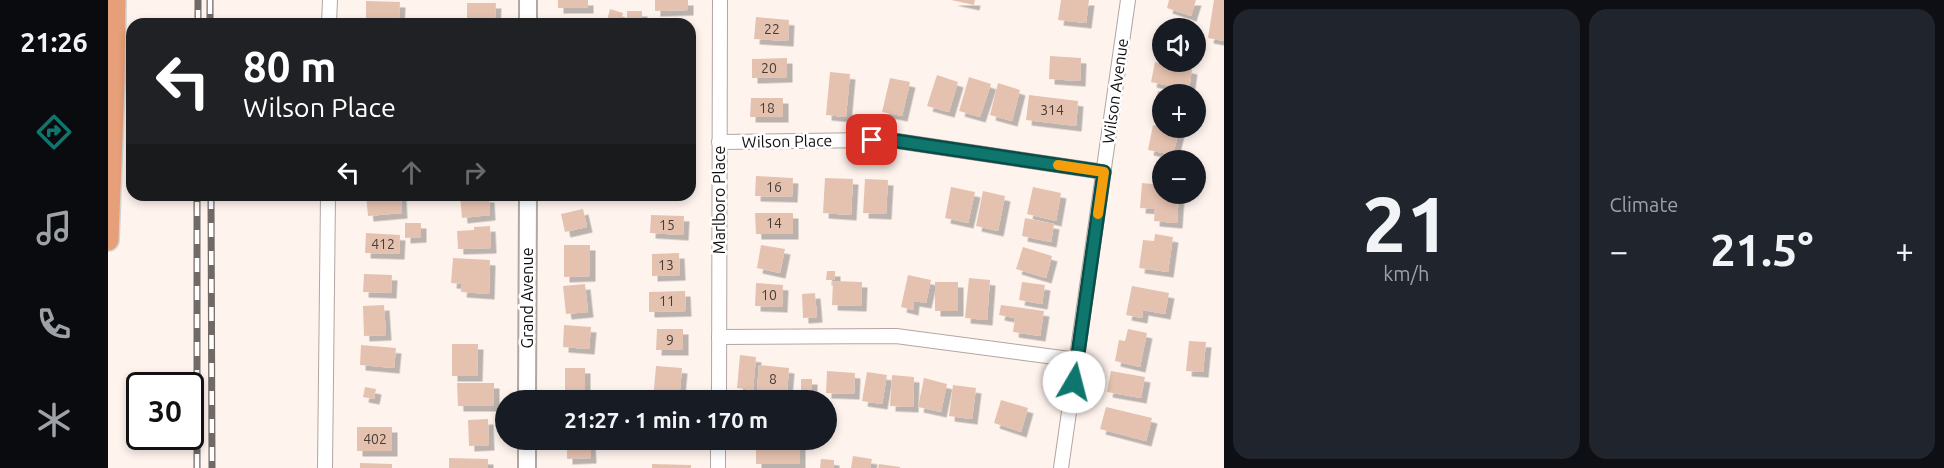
<!DOCTYPE html>
<html lang="en">
<head>
<meta charset="utf-8">
<style>
	body { margin:0; font-family:Ubuntu,sans-serif; background:#20242c; color:#f1f3f6; height:100vh; display:flex; flex-direction:column; font-size:22px; white-space:nowrap }
	* { box-sizing:border-box; margin:0 }
	p { font-size:20px; color:#9ea1a6 }
	.icon { flex:none; width:33px; height:33px; fill:none; stroke:currentColor; stroke-width:2; stroke-linecap:round; stroke-linejoin:round }
	.map { position:relative; flex:1; overflow:hidden }
	.sheet { display:flex; flex-direction:column; gap:9px; padding:9px; background:#0d0f14; width:720px }
	.sheet>* { flex:none }
	.banner { position:absolute; left:18px; top:18px; width:570px; height:183px; border-radius:18px; box-shadow:0 3px 9px #0003; background:#202124; color:#fff; overflow:hidden }
	.tools { position:absolute; left:1044px; top:18px; display:grid; gap:12px }
	.tools a { display:grid; place-items:center; width:54px; height:54px; border-radius:50%; background:#171b24; box-shadow:0 3px 9px #0003; font-size:30px }
	.speed { position:absolute; left:18px; top:372px; display:flex; gap:12px; font-size:30px; font-weight:700; text-align:center }
	.speed>* { display:grid; place-content:center; width:78px; height:78px; border-radius:50%; background:#171b24; box-shadow:0 3px 9px #0003; line-height:1 }
	.speed .limit { border:3px solid #111; border-radius:9px; background:#fff; color:#111 }
	.pin { position:absolute; display:grid; place-items:center; width:51px; height:51px; color:#fff; margin:-26px; border-radius:12px; box-shadow:0 3px 9px #0006 }
	.me { position:absolute; width:66px; margin:-33px; rotate:8deg; stroke-linejoin:round; filter:drop-shadow(0 0 4px #0008) }
	.turn { display:flex; align-items:center; gap:21px; height:126px; padding:0 18px; font-size:27px }
	.turn .icon { width:78px; height:78px; stroke-width:2.5 }
	.turn b { display:block; font-size:42px; line-height:51px }
	.lanes { display:flex; align-items:center; height:57px; padding:0 18px; background:#0003; justify-content:center; gap:30px; direction:ltr }
	.lanes .off { opacity:.35 }
	.big { font-size:45px; font-weight:700; line-height:1.1 }
	.sheet .widget { flex:1; display:flex; flex-direction:column; justify-content:center; gap:9px; min-width:0; padding:0 21px; border-radius:18px; background:#20242c }
	.sheet .dial { align-items:center; gap:0 }
	.dial b { font-size:78px; line-height:1 }
	.heat { display:flex; justify-content:space-between; align-items:center; font-size:33px; direction:ltr }
	.sheet .tiles { flex:1; display:grid; gap:9px; grid-template-columns:repeat(2,1fr) }
	.trip { position:absolute; left:387px; top:390px; width:342px; height:60px; border-radius:30px; background:#171b24; box-shadow:0 3px 9px #0003; font-weight:700; line-height:60px; text-align:center }
	main { display:flex; flex:1; min-height:0 }
	.tabs { display:flex; flex-direction:column; width:108px; justify-content:space-around; align-items:center; background:#090b0e; color:#9ea1a6 }
	.tabs .icon { width:42px; height:42px }
	.tabs .selected { color:#0f766e }
	.tabs b { font-size:27px; color:#f1f3f6 }
	.map>svg:first-child { display:block }
	.building { fill:#e5c2b0; filter:url(#shadow) }
	.lines { fill:none; stroke-linecap:round; stroke-linejoin:round }
	.minor-casing { stroke:#b1a6a1; stroke-width:16 }
	.tertiary-casing { stroke:#b1a6a1; stroke-width:20 }
	.trunk-casing { stroke:#d5d4d4; stroke-width:24 }
	.minor { stroke:#fff; stroke-width:14 }
	.tertiary { stroke:#fff; stroke-width:16 }
	.trunk { stroke:#e69f78; stroke-width:21 }
	.rail-casing { stroke:#706966; stroke-width:7 }
	.rail { stroke:#fff; stroke-width:4.5; stroke-dasharray:14; stroke-linecap:butt }
	.route-casing { stroke:#0a4d48; stroke-width:15 }
	.route { stroke:#0f766e; stroke-width:10 }
	.slow { stroke:#f59e0b; stroke-width:10 }
	.labels { text-anchor:middle; stroke-width:5; stroke-linejoin:round; paint-order:stroke }
	.number-label { font-size:14px; fill:#483c36 }
	.street-label { font-size:16px; fill:#130f0e; stroke:#fff }
</style>
</head>
<body>
<main>
<nav class="tabs">
<b>21:26</b>
<svg class="icon selected" aria-label="directions" viewBox="0 0 24 24"><path d="M12 3l9 9-9 9-9-9zM9 14v-3h6M13 9l2 2-2 2"/></svg>
<svg class="icon" aria-label="music" viewBox="0 0 24 24"><path d="M9 18V5l10-2v13"/><circle cx="6" cy="18" r="3"/><circle cx="16" cy="16" r="3"/></svg>
<svg class="icon" aria-label="phone" viewBox="0 0 24 24"><path d="M5 4h4l2 5-3 2q2 4 5 5l2-3 5 2v4C11 20 4 13 5 4z"/></svg>
<svg class="icon" aria-label="climate" viewBox="0 0 24 24"><path d="M12 3v18M4 7l16 10M4 17L20 7"/></svg>
</nav>
<div class="map">
<svg width="1116" height="468" viewBox="0 0 1116 468">
	<defs>
		<filter id="shadow"><feDropShadow dx="5.5" dy="5.5" stdDeviation="0" flood-color="#0004"/></filter>
	</defs>
	<rect width="100%" height="100%" fill="#fff3ed"/>
	<g class="building">
		<rect x="450" y="0" width="30" height="8"/>
		<path d="M547,0H580V10L547,11Z"/>
		<path d="M843,0H867L866,5Z"/>
		<path d="M953,0H981L978,23L950,20Z"/>
		<path d="M1061,0H1088L1083,16L1059,8Z"/>
		<path d="M1106,0H1116V41L1100,38Z"/>
		<path d="M258,1L292,2L291,22L258,21Z"/>
		<path d="M359,3H388L387,24H359Z"/>
		<path d="M502,9L515,13L512,24H498Z"/>
		<rect x="519" y="11" width="15" height="13"/>
		<path d="M648,17L681,20L680,41L646,39Z"/>
		<path d="M1058,23L1079,28H1057Z"/>
		<path d="M942,56L973,58L972,81L941,79Z"/>
		<path d="M679,58V77L644,78V59Z"/>
		<path d="M1047,62L1084,69L1081,90L1043,82Z"/>
		<path d="M722,72L742,74L738,117L718,115Z"/>
		<path d="M829,75L850,82L841,112L819,106Z"/>
		<path d="M861,77L883,84L872,117L851,111Z"/>
		<path d="M782,78L802,82L794,116L774,112Z"/>
		<path d="M890,83L912,90L904,121L882,115Z"/>
		<path d="M1050,91L1061,93L1054,94V115L1045,113Z"/>
		<path d="M921,95L970,101L968,126L918,120Z"/>
		<path d="M643,98H675V117H642Z"/>
		<path d="M1045,125L1071,131L1065,155L1040,150Z"/>
		<path d="M648,176L685,178L684,197L647,196Z"/>
		<path d="M717,178L745,179L743,215L715,213Z"/>
		<path d="M757,179L780,180L778,214L755,213Z"/>
		<path d="M1034,183L1054,185V194H1071L1069,223L1046,221L1047,209L1032,208Z"/>
		<path d="M843,187L867,192L860,223L837,218Z"/>
		<path d="M925,187L953,193L948,221L919,214Z"/>
		<path d="M875,191L897,196L890,231L868,226Z"/>
		<path d="M258,195H293L294,213L260,216Z"/>
		<path d="M352,195L381,197L382,215L354,218Z"/>
		<path d="M475,209L479,227L457,232L453,214Z"/>
		<path d="M647,213H685V234H648Z"/>
		<path d="M543,215L576,216L575,235L542,233Z"/>
		<path d="M917,218L946,224L943,242L914,236Z"/>
		<path d="M297,223H313V237L297,238Z"/>
		<path d="M382,226L383,248L350,249L349,231L366,230V227Z"/>
		<path d="M258,233L292,235L291,254L257,253Z"/>
		<path d="M1047,234L1065,237L1060,272L1031,268L1035,240L1046,241Z"/>
		<path d="M456,245H482V276L456,277Z"/>
		<path d="M653,245L677,249L672,273L649,268Z"/>
		<path d="M915,247L944,256L938,278L908,269Z"/>
		<path d="M571,253L572,275L544,276V254Z"/>
		<path d="M345,258L382,260L381,294L353,292L354,284L343,283Z"/>
		<path d="M719,271H727V280H718Z"/>
		<path d="M256,274L284,275L283,293L255,292Z"/>
		<path d="M800,275L823,280L818,303L806,301L805,310L793,307Z"/>
		<path d="M861,278L882,280L879,320L857,318Z"/>
		<path d="M725,281L754,282L753,306L724,305Z"/>
		<rect x="827" y="282" width="23" height="29"/>
		<path d="M914,282L937,285L934,304L911,300Z"/>
		<path d="M648,283L675,285L674,307L647,306Z"/>
		<path d="M477,284L480,312L458,314L455,286Z"/>
		<path d="M1024,286L1061,293L1057,314L1035,310L1034,318L1018,315Z"/>
		<path d="M577,291L578,311L541,312V292Z"/>
		<path d="M707,293L709,317L695,318L694,294Z"/>
		<path d="M276,305L278,335L256,336L255,306Z"/>
		<path d="M893,305L936,311L932,336L905,332L907,318L891,315Z"/>
		<path d="M456,325L483,327L481,349L455,347Z"/>
		<path d="M549,329H575V350H548Z"/>
		<path d="M1020,329L1039,333L1032,367L1007,361L1011,340L1017,341Z"/>
		<path d="M1081,341L1098,342L1095,372L1078,371Z"/>
		<path d="M344,344H370L369,376H344Z"/>
		<path d="M253,345L288,348L286,368L252,365Z"/>
		<path d="M632,355L648,357L645,390L629,388Z"/>
		<path d="M651,365L681,368L679,392L649,390Z"/>
		<path d="M548,366L574,368L571,400H545Z"/>
		<rect x="457" y="368" width="20" height="26"/>
		<path d="M719,371L747,373L746,394L718,393Z"/>
		<path d="M1003,371L1037,377L1033,398L999,392Z"/>
		<path d="M759,372L779,375L774,404L754,401Z"/>
		<path d="M784,375L806,377L805,407L782,406Z"/>
		<path d="M816,378L839,384L833,412L810,407Z"/>
		<rect x="693" y="379" width="11" height="17"/>
		<path d="M349,383H386V406H350Z"/>
		<path d="M845,385L868,388L864,419L841,416Z"/>
		<path d="M257,387L268,389L266,399L255,397Z"/>
		<path d="M490,398V400H462V399Z"/>
		<path d="M893,400L920,408L913,432L886,423Z"/>
		<path d="M998,407L1044,418L1038,441L992,429Z"/>
		<path d="M380,419L381,445L361,446L360,420Z"/>
		<rect x="249" y="427" width="35" height="24"/>
		<path d="M459,440H482L483,458L459,459Z"/>
		<path d="M552,440H580L579,444L552,442Z"/>
		<rect x="648" y="442" width="44" height="22"/>
		<path d="M745,456L764,459L762,468H743Z"/>
		<path d="M341,458L380,459V468H341Z"/>
		<path d="M713,459L726,460V468H712Z"/>
		<path d="M252,463L284,464V468H252Z"/>
		<path d="M544,464L583,465V468H544Z"/>
		<path d="M771,464L792,467V468H770Z"/>
	</g>
	<g class="lines">
		<g class="minor-casing">
			<g id="minor">
				<path d="M221,24L222,0"/>
				<path d="M611,142L764,140L789,141L996,172"/>
				<path d="M611,337L788,336L969,360"/>
				<path d="M611,400L612,0"/>
				<path d="M217,468L220,195"/>
				<path d="M610,468V440"/>
				<path d="M953,468L1020,0"/>
			</g>
		</g>
		<g class="tertiary-casing">
			<g id="tertiary">
				<path d="M420,24V0"/>
				<path d="M419,400L420,195"/>
				<path d="M419,468V440"/>
			</g>
		</g>
		<g class="trunk-casing">
			<path id="trunk" d="M0,240L6,82L7,0"/>
		</g>
		<use href="#minor" class="minor"/>
		<use href="#tertiary" class="tertiary"/>
		<use href="#trunk" class="trunk"/>
		<g class="rail-casing">
			<g id="rail">
				<path d="M102,0V24"/>
				<path d="M90,24V0"/>
				<path d="M103,195L104,468"/>
				<path d="M89,468V195"/>
			</g>
		</g>
		<use href="#rail" class="rail"/>
	</g>
	<g class="lines">
		<g class="route-casing">
			<path id="route" d="M764,140L789,141L996,172L966,382"/>
		</g>
		<use href="#route" class="route"/>
		<path class="slow" d="M950,165L996,172L990,214"/>
	</g>
	<g class="labels">
		<g class="number-label">
			<text x="664" y="34">22</text>
			<text x="661" y="73">20</text>
			<text x="659" y="113">18</text>
			<text x="944" y="115">314</text>
			<text x="666" y="192">16</text>
			<text x="666" y="228">14</text>
			<text x="559" y="230">15</text>
			<text x="275" y="249">412</text>
			<text x="558" y="270">13</text>
			<text x="661" y="300">10</text>
			<text x="559" y="306">11</text>
			<text x="562" y="345">9</text>
			<text x="665" y="384">8</text>
			<text x="267" y="444">402</text>
		</g>
		<g class="street-label">
			<text transform="translate(1007 91) rotate(-82)" y="6">Wilson Avenue</text>
			<text transform="translate(679 141) rotate(-1)" y="6">Wilson Place</text>
			<text transform="translate(611 200) rotate(-90)" y="6">Marlboro Place</text>
			<text transform="translate(419 298) rotate(-90)" y="6">Grand Avenue</text>
		</g>
	</g>
</svg>
<div class="tools">
<a><svg class="icon" aria-label="sound" viewBox="0 0 24 24"><path d="M4 9h4l5-4v14l-5-4H4zM17 9q2 3 0 6"/></svg></a>
<a>+</a>
<a>−</a>
</div>
<div class="speed"><div class="limit">30</div></div>
<div class="pin" style="left:764px;top:140px;background:#d93025"><svg class="icon" aria-label="arrive" viewBox="0 0 24 24"><path d="M6 21V4h12l-3 4 3 4H6"/></svg></div>
<svg class="me" style="left:966px;top:382px" viewBox="-20 -20 40 40"><circle r="19" fill="#fff"/><path d="M0-13L10 11 0 6-10 11z" fill="#0f766e"/></svg>
<div class="trip">21:27 · 1 min · 170 m</div>
<div class="banner">
<div class="turn"><svg class="icon" aria-label="left" viewBox="0 0 24 24"><path d="M17 20v-9H6M10 6l-5 5 5 5"/></svg><div><b>80 m</b>Wilson Place</div></div>
<div class="lanes"><svg class="icon" aria-label="left" viewBox="0 0 24 24"><path d="M17 20v-9H6M10 6l-5 5 5 5"/></svg><svg class="icon off" aria-label="ahead" viewBox="0 0 24 24"><path d="M12 20V5M6 11l6-6 6 6"/></svg><svg class="icon off" aria-label="right" viewBox="0 0 24 24"><path d="M7 20v-9h11M14 6l5 5-5 5"/></svg></div>
</div>
</div>
<section class="sheet">
<div class="tiles">
<div class="widget dial"><b>21</b><p>km/h</p></div>
<div class="widget"><p>Climate</p>
<div class="heat"><a>−</a><b class="big">21.5°</b><a>+</a></div>
</div>
</div>
</section>
</main>
</body>
</html>
